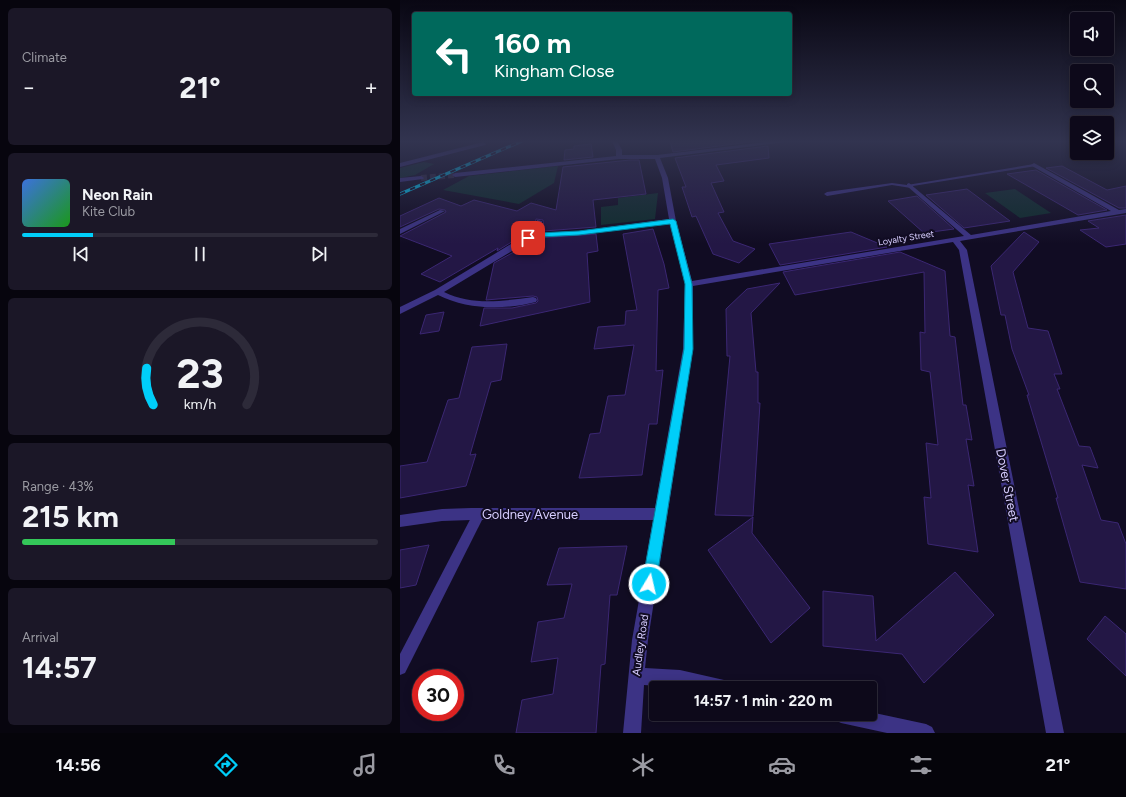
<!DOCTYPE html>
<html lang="en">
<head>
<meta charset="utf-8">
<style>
	body { margin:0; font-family:Figtree,sans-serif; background:#1b1727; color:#f1f3f6; height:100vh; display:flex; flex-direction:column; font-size:15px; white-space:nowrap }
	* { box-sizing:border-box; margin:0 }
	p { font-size:13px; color:#9a9aa2 }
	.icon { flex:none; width:22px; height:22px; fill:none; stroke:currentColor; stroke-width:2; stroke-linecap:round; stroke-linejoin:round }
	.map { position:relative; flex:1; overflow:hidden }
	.details { display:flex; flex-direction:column; gap:8px; padding:8px; background:#07050e; width:400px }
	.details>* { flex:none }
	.top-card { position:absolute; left:12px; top:12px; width:380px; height:84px; border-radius:4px; box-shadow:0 2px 10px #0003,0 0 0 1px #2d2a39; background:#00695c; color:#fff; overflow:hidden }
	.controls { position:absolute; left:670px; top:12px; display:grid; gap:8px }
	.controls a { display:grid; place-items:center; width:44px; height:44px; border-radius:4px; background:#0d091a; box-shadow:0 2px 10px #0003,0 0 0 1px #2d2a39; font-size:20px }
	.speed { position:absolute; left:12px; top:669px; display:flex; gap:8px; font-size:20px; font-weight:700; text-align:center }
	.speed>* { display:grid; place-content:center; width:52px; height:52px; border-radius:50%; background:#0d091a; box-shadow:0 2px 10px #0003,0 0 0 1px #2d2a39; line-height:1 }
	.speed .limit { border:6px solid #d22; background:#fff; color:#111 }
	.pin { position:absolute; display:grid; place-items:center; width:34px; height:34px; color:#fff; margin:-17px; border-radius:8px; box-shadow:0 2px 6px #0006 }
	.me { position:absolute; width:44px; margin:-22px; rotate:9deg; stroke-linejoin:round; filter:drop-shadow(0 0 3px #0008) }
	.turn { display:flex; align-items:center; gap:14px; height:84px; padding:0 16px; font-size:18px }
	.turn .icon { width:52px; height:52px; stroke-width:2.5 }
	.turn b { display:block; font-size:28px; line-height:34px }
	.big { font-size:30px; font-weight:700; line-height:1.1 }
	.details .tile { flex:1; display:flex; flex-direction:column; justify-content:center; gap:6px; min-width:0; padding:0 14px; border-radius:6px; background:#1b1727 }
	.details .dial { align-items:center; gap:0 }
	.dial svg { height:104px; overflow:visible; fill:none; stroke:#2d2a39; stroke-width:7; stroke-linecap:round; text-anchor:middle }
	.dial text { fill:#f1f3f6; stroke:none }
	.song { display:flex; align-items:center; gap:12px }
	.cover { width:48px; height:48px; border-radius:6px; background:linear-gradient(135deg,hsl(220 70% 55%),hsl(120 70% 35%)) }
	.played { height:4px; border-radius:2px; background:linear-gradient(90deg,#00cef9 20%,#2d2a39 20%) }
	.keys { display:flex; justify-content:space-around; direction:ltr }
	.heat { display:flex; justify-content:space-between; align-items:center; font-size:22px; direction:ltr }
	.charge { height:6px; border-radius:3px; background:linear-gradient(90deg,#34c759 43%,#2d2a39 0) }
	.trip { position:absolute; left:249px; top:681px; width:228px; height:40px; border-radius:4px; background:#0d091a; box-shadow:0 2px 10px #0003,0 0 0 1px #2d2a39; font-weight:700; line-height:40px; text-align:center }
	.tab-bar { display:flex; height:64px; justify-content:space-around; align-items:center; background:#05040a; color:#9a9aa2 }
	.tab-bar .icon { width:28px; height:28px }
	.tab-bar .selected { color:#00cef9 }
	.tab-bar b { font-size:18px; color:#f1f3f6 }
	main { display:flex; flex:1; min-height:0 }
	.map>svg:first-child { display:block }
	.green { fill:#0f2c2d }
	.building { fill:#231745; stroke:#3b2773 }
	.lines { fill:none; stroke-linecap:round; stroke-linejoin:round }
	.minor-tunnel { stroke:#2f2944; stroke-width:6; stroke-dasharray:6 3; stroke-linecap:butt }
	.service { fill:#3c3385; fill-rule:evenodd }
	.minor { fill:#3c3385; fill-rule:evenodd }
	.rail-casing { stroke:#00cef9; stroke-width:3 }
	.rail { stroke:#110c23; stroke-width:2; stroke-dasharray:5.5; stroke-linecap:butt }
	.route { fill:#00cef9; stroke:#0086a2 }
	.labels { text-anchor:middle; stroke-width:4; stroke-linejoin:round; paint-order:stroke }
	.far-street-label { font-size:9px; fill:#d7ceff; stroke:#110c23 }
	.street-label { font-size:11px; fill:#d7ceff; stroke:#110c23 }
	.near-street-label { font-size:13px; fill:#d7ceff; stroke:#110c23 }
</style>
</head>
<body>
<main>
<section class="details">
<div class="tile"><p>Climate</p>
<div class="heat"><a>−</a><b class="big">21°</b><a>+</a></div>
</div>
<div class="tile">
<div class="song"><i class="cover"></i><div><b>Neon Rain</b><p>Kite Club</p></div></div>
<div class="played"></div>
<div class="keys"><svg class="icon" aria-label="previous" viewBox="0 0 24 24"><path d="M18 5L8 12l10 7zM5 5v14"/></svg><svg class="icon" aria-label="pause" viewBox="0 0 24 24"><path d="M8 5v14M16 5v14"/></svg><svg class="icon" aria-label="next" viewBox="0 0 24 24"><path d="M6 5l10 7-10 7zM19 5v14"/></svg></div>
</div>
<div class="tile dial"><svg viewBox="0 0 100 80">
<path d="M14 69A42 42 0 1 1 86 69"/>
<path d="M14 69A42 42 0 0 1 9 41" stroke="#00cef9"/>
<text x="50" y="56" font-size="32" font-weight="700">23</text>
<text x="50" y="72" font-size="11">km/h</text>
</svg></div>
<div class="tile"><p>Range · 43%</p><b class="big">215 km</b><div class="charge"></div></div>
<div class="tile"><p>Arrival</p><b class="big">14:57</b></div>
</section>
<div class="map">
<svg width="726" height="733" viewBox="0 0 726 733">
	<rect width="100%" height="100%" fill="#110c23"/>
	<g class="green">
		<path d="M24,162L34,164L15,175L0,178V168Z"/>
		<path d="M158,166L154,183L119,204L43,190L69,176Z"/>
		<path d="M615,189L651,213L620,218L585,193Z"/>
		<path d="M258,193L255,219L201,225V207L218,205V198Z"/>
	</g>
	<g class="building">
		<path d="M270,141H357L273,152Z"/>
		<path d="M191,144L193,157L164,160L165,150L174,149V146Z"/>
		<path d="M368,146L369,158L316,165L324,181L311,183L324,212L318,213L333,241L355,249L339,263L313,254L296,216L292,217L282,187H286L275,158Z"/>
		<path d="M230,160H239L246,194L193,200L196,227L144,231L143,220L136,219L133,233L110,243L97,251L98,248L40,282L21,274L52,256L0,236L46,212L45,210L39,209L0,227V216L39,198L61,206L74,200L117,211L131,203L156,210L163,167Z"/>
		<path d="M662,166L707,190L726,186V208H719L646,168Z"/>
		<path d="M636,170L707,210L678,215L607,174Z"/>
		<path d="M567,189L610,221L564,228L526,195Z"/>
		<path d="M517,196L554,229L524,233L488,201Z"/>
		<path d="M726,215V244L706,247L680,230L699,228L688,221Z"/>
		<path d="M253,229L264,264L269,288L258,290L256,371L263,370L257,424H249L242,475L179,478L190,434L200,433L208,396L225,395L234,345L194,349L198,327L225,325L226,311L237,310L223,234Z"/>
		<path d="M451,232L487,247L380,265L369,244Z"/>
		<path d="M624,232L639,242L613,272L628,328L648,331L662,374H654L660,389H657L679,446L690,447L698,468L682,465L701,520L718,523L726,544V589L680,582L656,498H658L627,395H629L612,349L605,315H601L591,266Z"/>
		<path d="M196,234L198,251L187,253L190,302L80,326L84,308H112L136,303L138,301L137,297L133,296L86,300L94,263L139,238Z"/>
		<path d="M500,252L545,271L550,336L555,337L563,405H566L572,440L566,439L574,486L568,485L578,552L528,544L524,497L531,498L526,443L538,445L530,372L521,370L520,332L525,333L524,272L395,295L383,272Z"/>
		<path d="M380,283L351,313L356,372H358V403H360L353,516L315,515L330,356H327L326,309L347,289Z"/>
		<path d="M44,312L39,331L20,334L26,315Z"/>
		<path d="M107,344L101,380L91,382L70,455L76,454L66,486L0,498V466L27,462L48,400L59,398L72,347Z"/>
		<path d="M353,517L352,533L410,608L371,643L308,550Z"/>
		<path d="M29,545L16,585L0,588V550Z"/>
		<path d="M227,546L217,595H210L205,664L201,665L196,733H116L122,700L153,694L158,658L131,662L138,622L164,618L172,584L147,585L159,548Z"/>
		<path d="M555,572L594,615L524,683L502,654L423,646V591L473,596L476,641Z"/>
		<path d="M705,616L726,634V676L687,639Z"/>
	</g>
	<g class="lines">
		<path class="minor-tunnel" d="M21,178L55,175"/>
		<g class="service">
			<path d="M634,164H636V166L513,186V187L511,188L492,185L427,196L424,194L427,192L492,183L507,185Z"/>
			<path d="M79,509L83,510L84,514L83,518L5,673L0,675V654L75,510Z"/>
		</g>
		<g class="minor">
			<path d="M212,141H217L222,150V155H257L374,141H393L260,158L268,178L276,221L292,281L564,236L507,186V184L509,183L571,235L711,211L632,166L631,165L634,163L719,210L726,209V213L560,241L567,250L664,733H646L559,250L553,242L293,286V349L248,640L245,668L280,670L324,680L330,682L332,688H287L244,685L241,733H223L232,640L253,520H71L42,521L0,527V515L42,509L71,508H255L283,349L285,284L270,223L179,235L139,237L117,248L44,292C73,306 102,301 133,297L136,298L137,300L136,302C104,310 68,310 38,295L0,314V307L35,290L111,244L134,234L137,220L142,221V233L179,231L269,219L262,178L255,159H219L55,177L52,175L55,173L216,156V150Z"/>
			<path d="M83,142L86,144L85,145L0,167V163Z"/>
			<path d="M21,176L24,178L23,179L0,182V178Z"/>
			<path d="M40,210L45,211L0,234V229Z"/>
			<path d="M470,712L526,724L532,727L535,733H487L441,723L435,720L432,714H470Z"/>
		</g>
		<g class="rail-casing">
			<path id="rail" d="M0,194L122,141"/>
		</g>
		<use href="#rail" class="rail"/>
	</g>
	<linearGradient id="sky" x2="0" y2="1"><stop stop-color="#090713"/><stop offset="0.58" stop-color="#323450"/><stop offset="1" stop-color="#323450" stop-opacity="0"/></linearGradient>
	<rect width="726" height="244" fill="url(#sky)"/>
	<path class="route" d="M273,219L276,221L292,284L293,349L256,584L254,589L249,591L244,589L242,584L284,349L285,284L270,224L179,235L139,237L128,240L125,238L138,233L179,231Z"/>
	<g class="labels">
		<g class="far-street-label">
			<text transform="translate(506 238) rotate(-9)" y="3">Loyalty Street</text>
		</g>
		<g class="street-label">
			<text transform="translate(240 645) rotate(-82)" y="4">Audley Road</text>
		</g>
		<g class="near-street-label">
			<text transform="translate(608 485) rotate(79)" y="5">Dover Street</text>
			<text x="130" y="519">Goldney Avenue</text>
		</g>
	</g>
</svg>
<div class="controls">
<a><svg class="icon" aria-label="sound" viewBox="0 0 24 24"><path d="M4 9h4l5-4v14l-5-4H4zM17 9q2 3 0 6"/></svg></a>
<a><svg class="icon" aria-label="search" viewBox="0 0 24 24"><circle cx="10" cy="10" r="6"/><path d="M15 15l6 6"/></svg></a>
<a><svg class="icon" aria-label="layers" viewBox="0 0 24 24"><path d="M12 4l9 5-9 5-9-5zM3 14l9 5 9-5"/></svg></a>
</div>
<div class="speed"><div class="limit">30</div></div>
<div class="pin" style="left:128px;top:238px;background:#d93025"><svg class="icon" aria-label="arrive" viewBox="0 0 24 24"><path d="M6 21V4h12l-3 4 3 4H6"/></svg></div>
<svg class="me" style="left:249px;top:584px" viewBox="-20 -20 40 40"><circle r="17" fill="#00cef9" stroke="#fff" stroke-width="3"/><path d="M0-11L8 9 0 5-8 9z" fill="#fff"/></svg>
<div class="trip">14:57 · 1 min · 220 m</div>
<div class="top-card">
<div class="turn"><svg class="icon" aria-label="left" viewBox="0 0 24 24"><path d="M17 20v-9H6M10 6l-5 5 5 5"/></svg><div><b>160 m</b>Kingham Close</div></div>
</div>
</div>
</main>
<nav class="tab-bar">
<b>14:56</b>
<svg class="icon selected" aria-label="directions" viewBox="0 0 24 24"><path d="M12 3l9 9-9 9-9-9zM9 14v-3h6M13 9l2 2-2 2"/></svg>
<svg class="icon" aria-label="music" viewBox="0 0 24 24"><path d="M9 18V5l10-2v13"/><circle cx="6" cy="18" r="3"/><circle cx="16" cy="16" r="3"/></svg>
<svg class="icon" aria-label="phone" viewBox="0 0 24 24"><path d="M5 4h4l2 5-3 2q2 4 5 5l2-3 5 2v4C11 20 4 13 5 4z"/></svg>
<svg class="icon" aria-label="climate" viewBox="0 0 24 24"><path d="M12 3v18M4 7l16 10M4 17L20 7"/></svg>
<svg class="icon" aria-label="car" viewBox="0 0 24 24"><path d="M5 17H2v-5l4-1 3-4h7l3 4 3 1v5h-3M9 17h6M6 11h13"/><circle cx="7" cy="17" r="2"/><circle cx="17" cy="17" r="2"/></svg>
<svg class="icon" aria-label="filters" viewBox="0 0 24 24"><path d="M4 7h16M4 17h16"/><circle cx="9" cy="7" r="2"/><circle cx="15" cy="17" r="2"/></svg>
<b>21°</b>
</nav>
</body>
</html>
